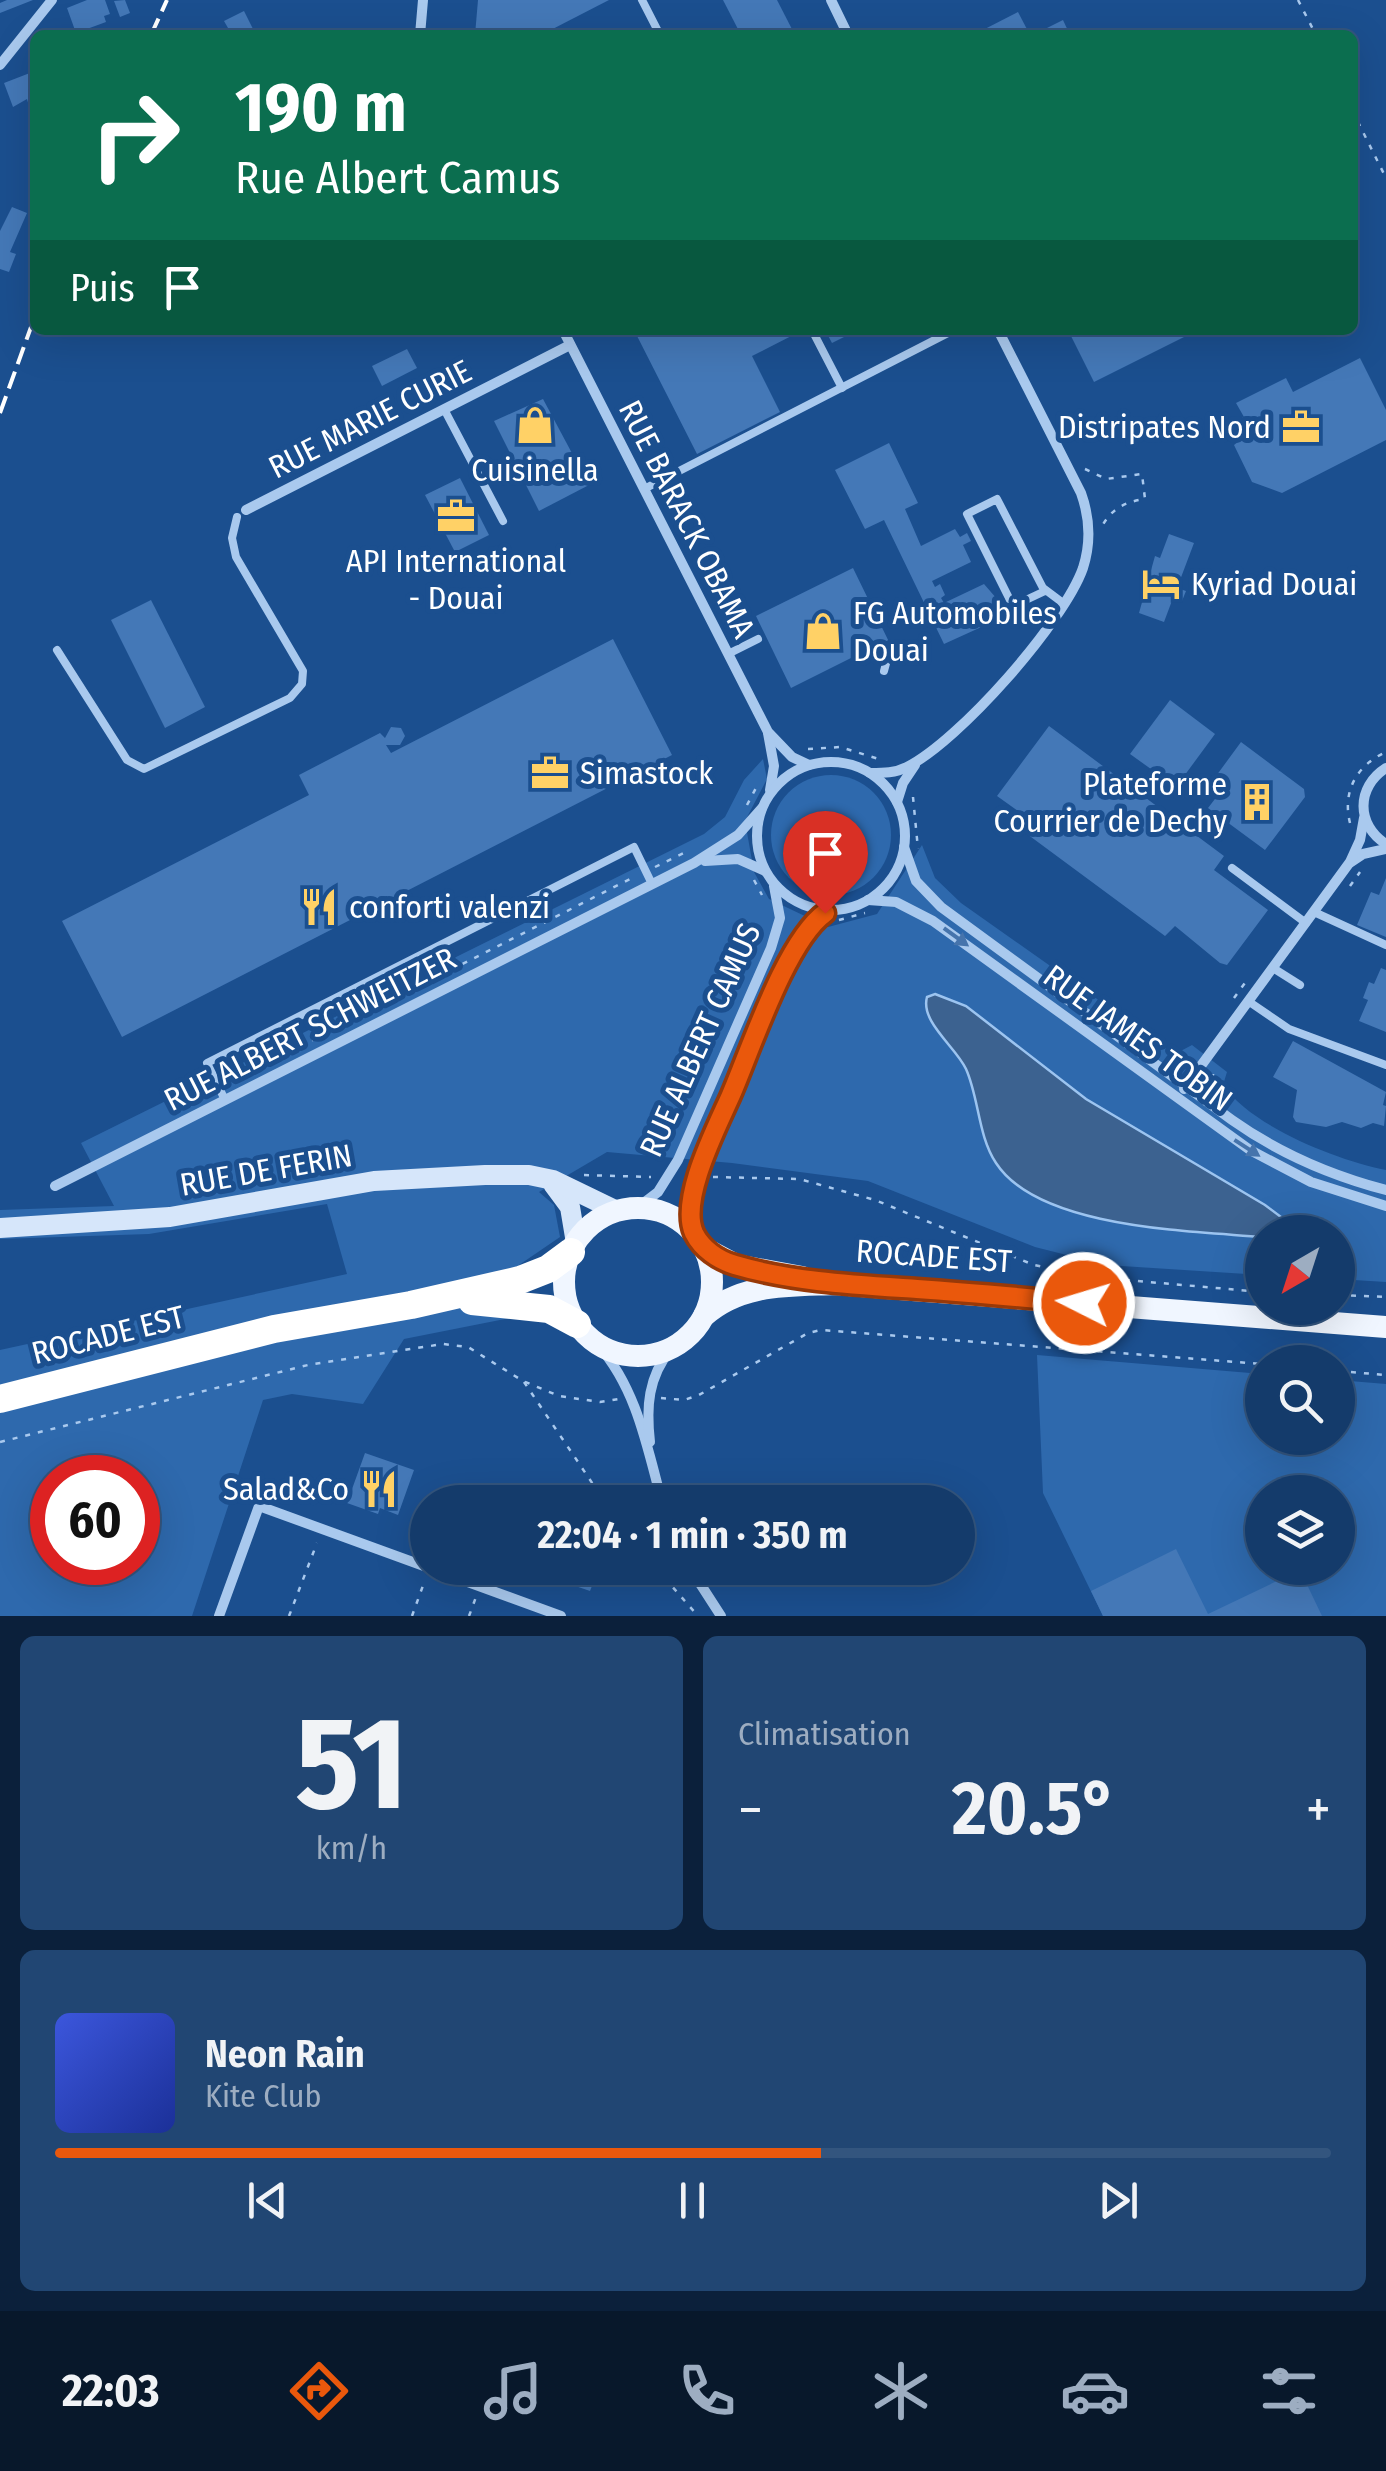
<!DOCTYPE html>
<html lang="fr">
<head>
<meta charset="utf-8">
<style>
	body { margin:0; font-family:"Fira Sans Condensed",sans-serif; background:#214673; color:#f1f3f6; height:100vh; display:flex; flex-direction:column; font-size:38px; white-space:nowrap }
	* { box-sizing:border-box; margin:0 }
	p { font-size:32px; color:#9dadc1 }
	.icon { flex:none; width:55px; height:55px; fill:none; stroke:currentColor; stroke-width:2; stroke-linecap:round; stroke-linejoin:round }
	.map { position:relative; height:1616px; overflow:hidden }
	.side { display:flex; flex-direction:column; gap:20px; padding:20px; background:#0b203b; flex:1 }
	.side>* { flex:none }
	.guide { position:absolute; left:30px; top:30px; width:1328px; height:305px; border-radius:15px; box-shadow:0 10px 40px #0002,0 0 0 2px #33557e; background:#0b6e4f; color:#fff; overflow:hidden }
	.needle { width:65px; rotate:219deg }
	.tools { position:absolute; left:1245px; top:1215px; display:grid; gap:20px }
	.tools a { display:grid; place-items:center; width:110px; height:110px; border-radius:50%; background:#143b6b; box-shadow:0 10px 40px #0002,0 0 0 2px #33557e; font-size:50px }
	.speed { position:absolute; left:30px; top:1455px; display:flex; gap:20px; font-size:50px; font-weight:700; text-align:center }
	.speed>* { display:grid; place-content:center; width:130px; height:130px; border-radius:50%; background:#143b6b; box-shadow:0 10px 40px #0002,0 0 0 2px #33557e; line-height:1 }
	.speed .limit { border:15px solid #d22; background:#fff; color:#111 }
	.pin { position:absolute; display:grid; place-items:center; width:85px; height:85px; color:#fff; margin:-102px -42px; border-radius:50% 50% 50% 0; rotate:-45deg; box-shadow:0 0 10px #0007 }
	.pin .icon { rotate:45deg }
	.me { position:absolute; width:110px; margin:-55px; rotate:275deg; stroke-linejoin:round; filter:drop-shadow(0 0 8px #0008) }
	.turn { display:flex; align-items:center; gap:35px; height:210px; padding:0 40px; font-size:45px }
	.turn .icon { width:130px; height:130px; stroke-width:2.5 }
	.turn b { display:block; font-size:70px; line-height:85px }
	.then { display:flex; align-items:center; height:95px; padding:0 40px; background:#0003; gap:20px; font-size:38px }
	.big { font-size:75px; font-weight:700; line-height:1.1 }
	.side .widget { flex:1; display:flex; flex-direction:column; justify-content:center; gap:15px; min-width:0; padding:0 35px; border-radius:15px; background:#214673 }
	.side .dial { align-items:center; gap:0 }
	.dial b { font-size:130px; line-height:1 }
	.song { display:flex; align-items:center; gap:30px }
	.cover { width:120px; height:120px; border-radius:15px; background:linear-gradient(135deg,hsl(230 70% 55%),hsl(230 70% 35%)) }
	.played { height:10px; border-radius:5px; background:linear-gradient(90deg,#ea580c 60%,#33557e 60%) }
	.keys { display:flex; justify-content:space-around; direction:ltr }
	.heat { display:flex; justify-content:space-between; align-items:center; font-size:55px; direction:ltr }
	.side .tiles { flex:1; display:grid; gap:20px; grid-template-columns:1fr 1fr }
	.widget:last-child { grid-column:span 2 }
	.trip { position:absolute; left:410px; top:1485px; width:565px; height:100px; border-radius:50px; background:#143b6b; box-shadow:0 10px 40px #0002,0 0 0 2px #33557e; font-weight:700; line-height:100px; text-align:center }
	.tab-bar { display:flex; height:160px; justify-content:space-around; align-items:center; background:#08182b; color:#9dadc1 }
	.tab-bar .icon { width:70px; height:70px }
	.tab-bar .selected { color:#ea580c }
	.tab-bar b { font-size:45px; color:#f1f3f6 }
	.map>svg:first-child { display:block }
	.green { fill:#2e69ad; fill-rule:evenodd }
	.water { fill:#3c6290; stroke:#9cc4f0; stroke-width:2.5 }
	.building { fill:#4478b7 }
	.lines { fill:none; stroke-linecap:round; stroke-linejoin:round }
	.path { stroke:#a9c9ee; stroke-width:2.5; stroke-dasharray:5 8; stroke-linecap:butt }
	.lane { stroke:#a9c9ee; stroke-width:8 }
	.street { stroke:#a9c9ee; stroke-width:10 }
	.secondary { stroke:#d6e6fa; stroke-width:20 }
	.primary { stroke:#f0f6ff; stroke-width:22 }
	.highway { stroke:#fff; stroke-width:28 }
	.rail { stroke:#fff; stroke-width:4; stroke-dasharray:18 8; stroke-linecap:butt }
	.oneway { fill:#4674ac }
	.route-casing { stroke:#983908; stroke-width:25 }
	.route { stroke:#ea580c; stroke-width:18 }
	.labels { text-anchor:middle; stroke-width:10; stroke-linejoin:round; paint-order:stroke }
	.street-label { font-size:32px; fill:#fff; stroke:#1b4f8f }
	.poi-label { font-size:32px; fill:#fff; stroke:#1b4f8f; text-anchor:start }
</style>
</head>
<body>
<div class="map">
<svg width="1386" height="1616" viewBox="0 0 1386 1616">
	<rect width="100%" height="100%" fill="#1b4f8f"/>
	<g class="green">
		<path d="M763,759L767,779L745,821L754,872L769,899L828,927L877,914L922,845L935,878L961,903L1175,1054L1192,1045L1227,1072L1223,1085C1252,1127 1337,1160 1386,1170V1282L1338,1279V1232H1262V1275L1106,1265L1035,1247L868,1181L732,1163L607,1152L539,1192L554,1205L560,1237L519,1265L515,1317L404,1339L363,1404L292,1394L263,1400L192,1616H0V1350L347,1274L327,1204L149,1234L0,1239V1210L114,1206L81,1143L704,834L725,817L744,780ZM52,1478H138V1562H52Z"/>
		<circle cx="831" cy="835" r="60"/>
		<path d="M1037,1355L1262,1374V1438H1338V1380L1386,1384V1616H1103L1043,1493ZM1262,1492H1338V1568H1262Z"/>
	</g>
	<path class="water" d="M935,994L966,1006L1086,1099L1265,1205L1289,1223L1292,1232H1262V1237C1192,1231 1039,1229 996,1163C978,1136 979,1098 966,1069C956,1047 920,1022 927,997Z"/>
	<g class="building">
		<path d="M7,0H33L0,13V3Z"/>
		<path d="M87,0H105L110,14L104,16L106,22L76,33L67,8Z"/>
		<path d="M125,0L130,13L120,17L114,1Z"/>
		<path d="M478,0H609L541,35H475Z"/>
		<path d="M723,0H777L795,35H741Z"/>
		<path d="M244,11L254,31L247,35H232L224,21Z"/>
		<path d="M1018,12L1030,35H980L979,32Z"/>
		<path d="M1063,20L1070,35H1033Z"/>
		<path d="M35,71V90L29,92L35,104V117H32L27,99L13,107L4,83Z"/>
		<path d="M12,207L27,213L10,252L16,254L9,272L0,269V231Z"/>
		<path d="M634,330H803L752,356L780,412L697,454Z"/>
		<path d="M825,330H858L832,343Z"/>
		<path d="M1068,330H1185L1188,335L1094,382Z"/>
		<path d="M407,349L417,368L382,386L372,366Z"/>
		<path d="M1360,358L1386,410V440L1282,493L1252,482L1234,445L1251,432L1247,425L1244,427L1240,419L1244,417L1236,403L1286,378L1293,392Z"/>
		<path d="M543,399L589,485L539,511L494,421Z"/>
		<path d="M889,443L918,503L905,509L921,546L955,529L960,537L967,533L971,541L963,545L971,562L932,581L935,587L940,584L945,595L941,598L944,603L984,584L1010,614L944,644L884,520L865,529L835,470Z"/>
		<path d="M460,478L489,535L455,552L425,495Z"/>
		<path d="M1169,534L1194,543L1177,588L1186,591L1182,601L1173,598L1164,622L1139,613L1155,556L1160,558Z"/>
		<path d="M853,568L891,646L856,663L853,657L791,688L756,616Z"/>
		<path d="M151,600L205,707L165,728L111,620Z"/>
		<path d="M613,639L672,755L122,1037L62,921L309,795L299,775L380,733L385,738L391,727L401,728L405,736L400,745H386L391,753Z"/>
		<path d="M1170,700L1215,734L1176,787L1130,754Z"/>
		<path d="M1049,726L1224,856L1214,870L1268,910L1227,965L1220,963L1175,926L1165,936L1027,834L1035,823L997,796Z"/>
		<path d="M1241,742L1304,789L1305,797L1265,850L1208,808L1218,795L1208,787Z"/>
		<path d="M1386,878V937L1357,925L1371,892L1379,895Z"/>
		<path d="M1381,968L1386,970V1032L1359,1021L1368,1000L1363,998L1369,982L1374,984Z"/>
		<path d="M1293,1041L1386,1092L1383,1105L1386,1106L1384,1126L1373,1123L1361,1128L1342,1122L1326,1127L1296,1122L1293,1117L1297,1090L1273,1077Z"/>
		<path d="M365,1453L414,1470L398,1515L380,1508L378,1514L347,1503Z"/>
		<path d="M1176,1549L1208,1614L1300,1570L1322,1616H1103L1091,1591Z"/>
		<path d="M550,1568H599L590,1591L555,1579L556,1574L549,1571Z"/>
	</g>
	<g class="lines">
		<g class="path">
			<path d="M1298,0L1316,35"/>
			<path d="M1352,110L1386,178"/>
			<path d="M1085,469L1106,479L1142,474L1145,499C1124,502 1111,509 1101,528"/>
			<path d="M808,749L840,747L882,760"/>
			<path d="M913,797L918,849"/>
			<path d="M747,805L757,786"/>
			<path d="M1350,823C1342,791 1357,765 1386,752"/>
			<path d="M655,867L688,851"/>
			<path d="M754,880L762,895"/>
			<path d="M1350,886L1360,872"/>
			<path d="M839,920L865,913"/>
			<path d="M1234,998L1247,980"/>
			<path d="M1174,1061L1190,1058"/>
			<path d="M1213,1074L1214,1090"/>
			<path d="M236,1083L234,1080L634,877"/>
			<path d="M584,1175L651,1177"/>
			<path d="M713,1177L799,1179L875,1200L1034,1265L1092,1277L1262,1292"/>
			<path d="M1338,1295L1386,1297"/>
			<path d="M1338,1371L1386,1375"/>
			<path d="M524,1382L605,1502"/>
			<path d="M661,1398L684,1400L699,1395L808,1333L821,1330L1262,1364"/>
			<path d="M0,1442L308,1365L443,1344L468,1347L523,1381L559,1396L600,1402L619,1399"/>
			<path d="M656,1568L698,1616"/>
			<path d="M289,1616L317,1543"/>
			<path d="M412,1616L425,1580"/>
			<path d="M469,1616L476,1597"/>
		</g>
		<g class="lane">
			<path d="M642,0L660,35"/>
			<path d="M812,330L842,388"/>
			<path d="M444,409L503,521"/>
			<path d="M644,489L954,330"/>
			<path d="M1045,591L1013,606L967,514L997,499L1043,588L1063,603"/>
			<path d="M57,650L127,760L144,769L290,698L302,684L303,671L236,557L232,538L237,517"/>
			<path d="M728,654L758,639"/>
			<path d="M884,671L888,656L897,651"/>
			<path d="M1232,868L1306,923"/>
			<path d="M1314,912L1386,945"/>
			<path d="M1273,968L1300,985"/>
			<path d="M1248,1001L1289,1029L1386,1065"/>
			<path d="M225,1100L207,1063L634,847L652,884"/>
		</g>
		<g class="street">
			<path d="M831,0L848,35"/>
			<path d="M420,35L423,0"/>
			<path d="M0,65L52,0"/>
			<path d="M563,330L768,732L792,757L809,765"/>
			<path d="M246,510L570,345"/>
			<path d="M768,733L774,766L770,790"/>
			<circle cx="831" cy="836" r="74"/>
			<path d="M1386,768C1356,787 1356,825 1386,844"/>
			<path d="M870,773C884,773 895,773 907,767C959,741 1064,622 1083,568C1091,543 1090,518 1081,493L998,330"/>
			<path d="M897,802L903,783L915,765"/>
			<path d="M904,847L916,881L941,907L1232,1120C1280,1154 1329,1175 1386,1190"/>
			<path d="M705,861L738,859L765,871"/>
			<path d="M1351,862L1363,854L1386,849"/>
			<path d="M868,900L896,902L933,921L1250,1150L1311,1182L1386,1206"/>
			<path d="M1184,1089L1350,862L1360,840L1364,818"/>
			<path d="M55,1186L694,863L738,835L762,808"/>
			<path d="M637,1208L658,1192L678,1160L771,948L780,918L774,886"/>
			<path d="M695,1234L692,1213L694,1191L713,1137L788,963L811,925L830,911"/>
			<path d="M598,1345C637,1389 647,1447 662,1502"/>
			<path d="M650,1442C646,1407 648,1377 671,1349"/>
			<path d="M690,1568L721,1616"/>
			<path d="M219,1616L259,1506L561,1616"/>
		</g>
		<g class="secondary">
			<path d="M553,1184L570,1207L576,1243"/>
			<path d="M0,1228L170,1217L374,1181L485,1175H529L553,1180L617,1211"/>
		</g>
		<g class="primary">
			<circle cx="638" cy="1282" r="74"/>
			<path d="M704,1248L736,1265L802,1277"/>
			<path d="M704,1316C741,1283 788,1286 835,1284L1386,1327"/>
		</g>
		<g class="highway">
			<path d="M472,1301L549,1309L577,1324"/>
			<path d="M0,1399L274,1329L411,1305L520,1280L548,1269L571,1252"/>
		</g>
		<g class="rail">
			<path d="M151,35L167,0"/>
			<path d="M0,413L35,316"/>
		</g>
	</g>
	<defs><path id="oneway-solid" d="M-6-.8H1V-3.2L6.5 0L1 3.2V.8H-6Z" transform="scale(2.5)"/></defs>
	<g class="oneway">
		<use href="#oneway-solid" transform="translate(956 937) rotate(36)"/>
		<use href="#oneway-solid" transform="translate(1247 1148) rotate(33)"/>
	</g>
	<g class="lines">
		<g class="route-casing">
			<path id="route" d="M825,913C786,941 751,1049 731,1095C717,1127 679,1199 694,1233C702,1249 718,1260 735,1265C793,1282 857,1285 917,1289C973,1293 1029,1298 1084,1303"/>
		</g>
		<use href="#route" class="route"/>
	</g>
	<defs>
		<g id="shop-bare" transform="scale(3)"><path d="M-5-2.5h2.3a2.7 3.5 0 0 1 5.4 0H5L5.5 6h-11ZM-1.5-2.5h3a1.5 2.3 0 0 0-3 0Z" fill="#ffd166" stroke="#1b4f8f" stroke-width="2.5" paint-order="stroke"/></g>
		<g id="office-bare" transform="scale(3)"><path d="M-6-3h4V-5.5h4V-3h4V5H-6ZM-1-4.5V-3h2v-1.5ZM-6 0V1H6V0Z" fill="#ffd166" stroke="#1b4f8f" stroke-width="2.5" paint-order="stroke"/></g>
		<g id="hotel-bare" transform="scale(3)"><path d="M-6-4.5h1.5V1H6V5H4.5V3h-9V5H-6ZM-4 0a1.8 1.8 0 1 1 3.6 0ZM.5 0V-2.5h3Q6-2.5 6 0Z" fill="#ffd166" stroke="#1b4f8f" stroke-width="2.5" paint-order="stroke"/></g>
		<g id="building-bare" transform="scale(3)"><path d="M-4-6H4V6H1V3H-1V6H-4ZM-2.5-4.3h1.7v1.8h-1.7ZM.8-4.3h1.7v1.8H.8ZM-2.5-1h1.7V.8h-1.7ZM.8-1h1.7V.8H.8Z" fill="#ffd166" stroke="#1b4f8f" stroke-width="2.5" paint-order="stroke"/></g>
		<g id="restaurant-bare" transform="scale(3)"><path d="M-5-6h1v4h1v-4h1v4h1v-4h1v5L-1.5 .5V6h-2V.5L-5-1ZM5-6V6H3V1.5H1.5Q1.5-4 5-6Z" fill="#ffd166" stroke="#1b4f8f" stroke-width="2.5" paint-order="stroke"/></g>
	</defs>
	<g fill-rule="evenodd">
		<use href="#shop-bare" x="535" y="425"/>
		<use href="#office-bare" x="1301" y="427"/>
		<use href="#office-bare" x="456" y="516"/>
		<use href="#hotel-bare" x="1161" y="584"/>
		<use href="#shop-bare" x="823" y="631"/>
		<use href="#office-bare" x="550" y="773"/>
		<use href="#building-bare" x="1257" y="802"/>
		<use href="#restaurant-bare" x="319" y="907"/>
		<use href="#restaurant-bare" x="379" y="1489"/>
	</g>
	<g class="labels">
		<g class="street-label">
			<text transform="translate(370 419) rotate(-27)" y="11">RUE MARIE CURIE</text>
			<text transform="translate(687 519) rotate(63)" y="11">RUE BARACK OBAMA</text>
			<text transform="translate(310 1029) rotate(-27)" y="11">RUE ALBERT SCHWEITZER</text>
			<text transform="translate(1138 1038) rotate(36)" y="11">RUE JAMES TOBIN</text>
			<text transform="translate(700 1040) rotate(-66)" y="11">RUE ALBERT CAMUS</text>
			<text transform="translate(266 1170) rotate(-10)" y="11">RUE DE FERIN</text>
			<text transform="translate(934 1256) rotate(4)" y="11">ROCADE EST</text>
			<text transform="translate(108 1335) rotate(-14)" y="11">ROCADE EST</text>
		</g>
		<g class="poi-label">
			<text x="1271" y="438" text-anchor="end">Distripates Nord</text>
			<text x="535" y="481" text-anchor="middle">Cuisinella</text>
			<text x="456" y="572" text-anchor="middle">API International<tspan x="456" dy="37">- Douai</tspan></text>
			<text x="1191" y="595">Kyriad Douai</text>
			<text x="853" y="624">FG Automobiles<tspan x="853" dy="37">Douai</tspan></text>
			<text x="580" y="784">Simastock</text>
			<text x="1227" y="795" text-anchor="end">Plateforme<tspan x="1227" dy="37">Courrier de Dechy</tspan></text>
			<text x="349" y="918">conforti valenzi</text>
			<text x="349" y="1500" text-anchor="end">Salad&amp;Co</text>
		</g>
	</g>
</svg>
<div class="tools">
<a><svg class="needle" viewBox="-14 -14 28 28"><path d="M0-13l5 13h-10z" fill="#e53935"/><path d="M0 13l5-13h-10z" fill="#9dadc1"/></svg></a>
<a><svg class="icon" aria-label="search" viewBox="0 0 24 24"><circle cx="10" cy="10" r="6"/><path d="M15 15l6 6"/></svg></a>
<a><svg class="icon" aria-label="layers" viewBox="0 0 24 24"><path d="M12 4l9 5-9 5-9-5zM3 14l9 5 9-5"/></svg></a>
</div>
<div class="speed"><div class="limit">60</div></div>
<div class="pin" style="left:825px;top:913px;background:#d93025"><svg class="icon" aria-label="arrive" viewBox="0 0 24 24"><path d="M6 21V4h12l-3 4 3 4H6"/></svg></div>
<svg class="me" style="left:1084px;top:1303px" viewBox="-20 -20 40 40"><circle r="17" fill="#ea580c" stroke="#fff" stroke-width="3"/><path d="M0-11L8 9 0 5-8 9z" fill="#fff"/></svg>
<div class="trip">22:04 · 1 min · 350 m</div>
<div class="guide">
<div class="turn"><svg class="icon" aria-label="right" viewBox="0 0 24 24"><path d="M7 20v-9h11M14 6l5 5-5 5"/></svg><div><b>190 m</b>Rue Albert Camus</div></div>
<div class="then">Puis<svg class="icon" aria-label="arrive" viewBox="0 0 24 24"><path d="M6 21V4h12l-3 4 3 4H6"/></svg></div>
</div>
</div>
<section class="side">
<div class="tiles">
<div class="widget dial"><b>51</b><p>km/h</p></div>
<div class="widget"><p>Climatisation</p>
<div class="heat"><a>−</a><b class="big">20.5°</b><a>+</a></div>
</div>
<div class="widget">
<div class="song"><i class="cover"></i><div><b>Neon Rain</b><p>Kite Club</p></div></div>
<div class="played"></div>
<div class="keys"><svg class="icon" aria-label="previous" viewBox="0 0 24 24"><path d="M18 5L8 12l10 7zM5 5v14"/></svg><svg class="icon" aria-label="pause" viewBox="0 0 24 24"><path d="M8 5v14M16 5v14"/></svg><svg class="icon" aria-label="next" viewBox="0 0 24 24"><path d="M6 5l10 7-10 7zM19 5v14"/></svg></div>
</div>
</div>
</section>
<nav class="tab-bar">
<b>22:03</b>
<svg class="icon selected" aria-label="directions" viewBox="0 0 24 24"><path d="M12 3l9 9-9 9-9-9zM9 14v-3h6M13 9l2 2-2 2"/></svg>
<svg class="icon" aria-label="music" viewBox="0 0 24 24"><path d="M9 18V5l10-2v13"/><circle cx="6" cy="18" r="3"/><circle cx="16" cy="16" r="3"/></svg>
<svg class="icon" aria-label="phone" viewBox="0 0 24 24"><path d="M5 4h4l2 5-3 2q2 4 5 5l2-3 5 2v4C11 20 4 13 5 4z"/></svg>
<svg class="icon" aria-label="climate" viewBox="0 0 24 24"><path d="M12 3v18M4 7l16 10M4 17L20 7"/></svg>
<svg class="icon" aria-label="car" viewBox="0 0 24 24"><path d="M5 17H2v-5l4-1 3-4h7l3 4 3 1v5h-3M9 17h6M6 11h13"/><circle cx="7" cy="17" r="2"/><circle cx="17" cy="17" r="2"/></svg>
<svg class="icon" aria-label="filters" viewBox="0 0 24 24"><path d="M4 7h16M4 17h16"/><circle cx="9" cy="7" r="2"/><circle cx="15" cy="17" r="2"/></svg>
</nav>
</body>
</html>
